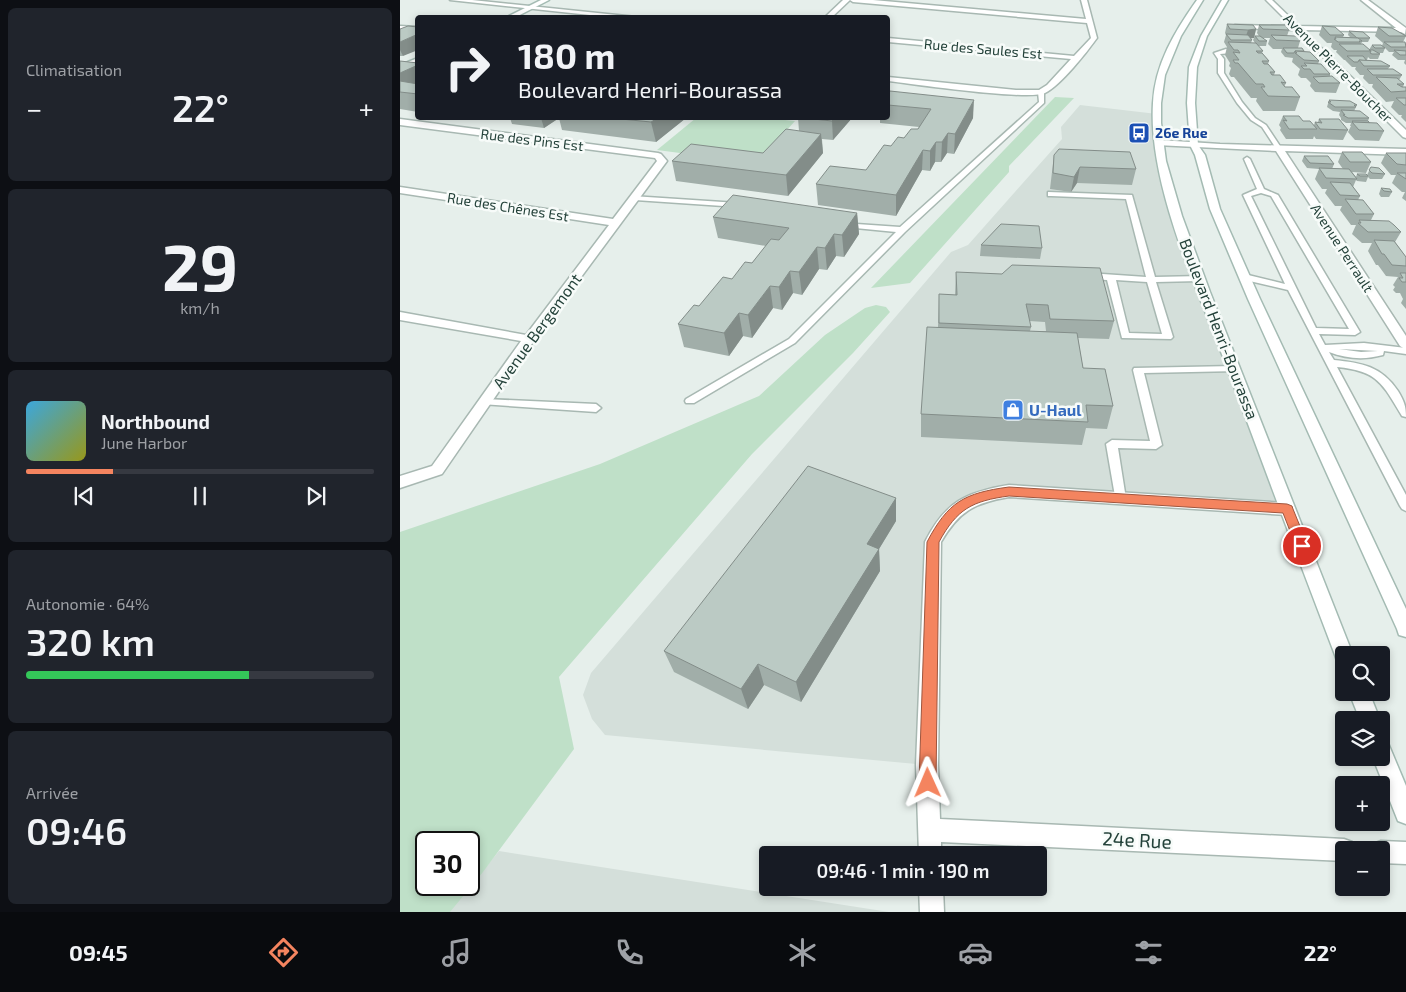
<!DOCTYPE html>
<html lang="fr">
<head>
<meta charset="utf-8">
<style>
	body { margin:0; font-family:"Exo 2",sans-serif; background:#20242c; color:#f1f3f6; height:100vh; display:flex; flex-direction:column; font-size:19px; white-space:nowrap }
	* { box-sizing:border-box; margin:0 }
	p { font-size:16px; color:#9ea1a6 }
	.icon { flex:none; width:28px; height:28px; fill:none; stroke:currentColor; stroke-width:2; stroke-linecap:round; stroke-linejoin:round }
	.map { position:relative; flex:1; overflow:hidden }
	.side { display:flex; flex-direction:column; gap:8px; padding:8px; background:#0d0f14; width:400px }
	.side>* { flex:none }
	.hud { position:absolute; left:15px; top:15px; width:475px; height:105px; border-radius:5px; box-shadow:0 2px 8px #0003; background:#171b24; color:#f1f3f6; overflow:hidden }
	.controls { position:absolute; left:935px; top:646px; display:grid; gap:10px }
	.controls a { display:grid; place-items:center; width:55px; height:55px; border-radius:5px; background:#171b24; box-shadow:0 2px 8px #0003; font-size:25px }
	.speed { position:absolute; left:15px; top:831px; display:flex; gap:10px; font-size:25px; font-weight:700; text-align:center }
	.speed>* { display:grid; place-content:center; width:65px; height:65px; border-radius:50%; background:#171b24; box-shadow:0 2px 8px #0003; line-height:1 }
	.speed .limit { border:2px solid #111; border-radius:8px; background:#fff; color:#111 }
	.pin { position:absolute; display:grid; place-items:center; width:42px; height:42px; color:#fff; margin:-21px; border:2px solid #fff; border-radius:50%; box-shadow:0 1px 5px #0007 }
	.me { position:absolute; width:55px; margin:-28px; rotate:359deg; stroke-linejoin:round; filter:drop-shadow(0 0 4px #0008) }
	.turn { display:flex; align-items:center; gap:18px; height:105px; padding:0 20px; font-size:22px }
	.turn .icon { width:65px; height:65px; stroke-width:2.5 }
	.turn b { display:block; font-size:35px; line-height:42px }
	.big { font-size:38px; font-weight:600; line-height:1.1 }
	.side .card { flex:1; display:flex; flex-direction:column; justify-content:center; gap:8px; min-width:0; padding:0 18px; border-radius:8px; background:#20242c }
	.side .dial { align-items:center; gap:0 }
	.dial b { font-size:65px; line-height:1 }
	.song { display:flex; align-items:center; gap:15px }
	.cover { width:60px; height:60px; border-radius:8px; background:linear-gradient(135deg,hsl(200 70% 55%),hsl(60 70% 35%)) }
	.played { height:5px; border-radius:2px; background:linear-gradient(90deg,#f4845f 25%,#363941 25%) }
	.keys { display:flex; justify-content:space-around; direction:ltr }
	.heat { display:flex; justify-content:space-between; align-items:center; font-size:28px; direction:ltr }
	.charge { height:8px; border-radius:4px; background:linear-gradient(90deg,#34c759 64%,#363941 0) }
	.trip { position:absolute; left:359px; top:846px; width:288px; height:50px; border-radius:5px; background:#171b24; box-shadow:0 2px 8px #0003; font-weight:600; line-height:50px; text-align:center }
	.menu { display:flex; height:80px; justify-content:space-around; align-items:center; background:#090b0e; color:#9ea1a6 }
	.menu .icon { width:35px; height:35px }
	.menu .on { color:#f4845f }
	.menu b { font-size:22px; color:#f1f3f6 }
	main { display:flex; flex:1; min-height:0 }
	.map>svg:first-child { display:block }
	.built { fill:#d4dfda }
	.green { fill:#bfe0c8; fill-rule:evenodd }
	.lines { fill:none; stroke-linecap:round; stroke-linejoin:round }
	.lane-casing { stroke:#a8b8b2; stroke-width:3 }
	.street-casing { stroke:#a8b8b2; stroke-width:3 }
	.secondary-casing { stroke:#a4bbb3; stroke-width:3 }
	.lane { fill:#fff; fill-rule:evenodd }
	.street { fill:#fff; fill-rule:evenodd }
	.secondary { fill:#fff; fill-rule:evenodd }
	.wall { fill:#a1aea9; fill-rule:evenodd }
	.shaded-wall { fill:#838d89 }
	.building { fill:#bbcac4; stroke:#838d89 }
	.route { fill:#f4845f; stroke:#9f563e }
	.labels { text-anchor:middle; stroke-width:5; stroke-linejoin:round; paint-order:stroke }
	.far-street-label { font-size:14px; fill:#24423a; stroke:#f7fbf9 }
	.far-transit-label { font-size:14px; font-weight:bold; fill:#164399; stroke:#f7fbf9; text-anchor:start }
	.street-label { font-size:16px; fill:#24423a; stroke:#f7fbf9 }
	.shop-label { font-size:16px; font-weight:bold; fill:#366cbe; stroke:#f7fbf9; text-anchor:start }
	.near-street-label { font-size:19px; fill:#24423a; stroke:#f7fbf9 }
</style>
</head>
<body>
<main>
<section class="side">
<div class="card"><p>Climatisation</p>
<div class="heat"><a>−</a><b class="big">22°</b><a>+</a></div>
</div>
<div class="card dial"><b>29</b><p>km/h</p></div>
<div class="card">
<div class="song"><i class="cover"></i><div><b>Northbound</b><p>June Harbor</p></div></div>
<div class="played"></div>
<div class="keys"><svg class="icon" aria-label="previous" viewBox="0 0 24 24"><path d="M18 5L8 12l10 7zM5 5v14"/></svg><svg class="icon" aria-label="pause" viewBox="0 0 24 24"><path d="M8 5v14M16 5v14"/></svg><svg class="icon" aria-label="next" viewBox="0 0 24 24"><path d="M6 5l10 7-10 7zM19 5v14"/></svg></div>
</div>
<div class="card"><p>Autonomie · 64%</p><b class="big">320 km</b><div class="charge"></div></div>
<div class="card"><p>Arrivée</p><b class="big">09:46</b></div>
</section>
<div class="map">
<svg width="1006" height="912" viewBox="0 0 1006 912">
	<rect width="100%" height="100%" fill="#e6efeb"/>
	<g class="built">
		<path d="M680,105L757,114L763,171L887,509L609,491L558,507L533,543L527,765L205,735L192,719L183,695L191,673L551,252L568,245L662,139L661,127Z"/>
		<path d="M99,851L489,912H49Z"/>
	</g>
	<g class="green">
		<path d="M655,97L674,98L609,166V172L510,283L471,288Z"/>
		<path d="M296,118H365L395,121L357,163L257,150Z"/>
		<path d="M476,305L486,307L490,312L453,353L352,454L159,677L174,749L83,872L50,912H0V532L200,464L359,396L425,335L465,308ZM26,842H69V885H26Z"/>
	</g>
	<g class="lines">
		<g class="lane-casing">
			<g id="lane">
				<path d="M826,49L844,52L820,54L824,59V73L842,102L855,118L866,125L882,149L881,150H877L862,127L851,120L837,103L818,73V59L814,53Z"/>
				<path d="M641,90L644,92V103L505,232L395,343L294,403H286L285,401L286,399L389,339L496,232L445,227H442V223L500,227L639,102L638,92Z"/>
				<path d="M847,157L850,159L864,189L878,195L960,332L955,335L919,334L925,345L964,343L1006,348V354L984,351L983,355C965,360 947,359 929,352L934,360C962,363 981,366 998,391C1004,401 1006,406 1006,417L1002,416C982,383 978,371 937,367L1006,495V511L1002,509L1000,506L888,290L841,279L840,277L844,274L885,284L843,195L857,189L844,159ZM861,193L871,196L949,329L916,328L851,196ZM939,349L978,351L961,352Z"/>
				<path d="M648,192L732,195L755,277L802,276L803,278L799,281L756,282L773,337L771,339L722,338L707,280L688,279L684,276L688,273L746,277L726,199L651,196H648ZM716,280L747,282L762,334L729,333Z"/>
				<path d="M232,196L338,203L342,205L338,207L235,200L231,198Z"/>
				<path d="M834,366L838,367L839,369L838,371L744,373L762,445L756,449L718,448L726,499L724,502H716L706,444L712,440L750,441L733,370L734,368Z"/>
				<path d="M85,399L196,404L201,408L196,412L81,404L80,402L81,400Z"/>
			</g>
		</g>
		<g class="street-casing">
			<g id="street">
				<path d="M50,0H72L246,18H218Z"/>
				<path d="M443,0H450L431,18H424Z"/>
				<path d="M450,0H473L686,19L681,0H687L697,38C687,52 661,85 645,93C629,101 514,84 488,81V77L616,90H639L647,85L671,59L488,42V38L674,56L691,38L687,23L453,2Z"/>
				<path d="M866,0H872L899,26L996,28L961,0H968L1006,28L1005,34L1001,32L903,30L1006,130V138L1003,137L896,30L833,28L832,27L835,25L892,26Z"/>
				<path d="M0,26L18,27V31L0,30Z"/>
				<path d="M0,119L258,153L261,154L267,161L133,342L42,474L0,488V476L32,466L121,341L0,320V312L126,335L209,225L0,193V187L213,219L257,161L255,158L0,125Z"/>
				<path d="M759,140L820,144L1006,149V155L885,151L1006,336V350L1000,346L876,151L756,145L755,143Z"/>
				<path d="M609,485L887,503L893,505L895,509L893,513L887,515L609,497C574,503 559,511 541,542L538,765L540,819L944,839L952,842L955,850H944V861L541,842V855H519L516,765L525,542C545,502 566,492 609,485Z"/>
				<path d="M981,841L1006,842V864L981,863V850H970L973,844Z"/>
				<path d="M519,888H543L544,912H520Z"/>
			</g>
		</g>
		<g class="secondary-casing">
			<g id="secondary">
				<path d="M141,0H149L114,18H105Z"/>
				<path d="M797,0H803L781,36L765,75L761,103V123L766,161L782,216L810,292L953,655H944V664L937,661L935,655C897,556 860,456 823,357C795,284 748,182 753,103C755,64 775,31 797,0Z"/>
				<path d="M822,0H828L807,36L797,67L795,103L798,145L805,155L820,209L860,299L1006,609V637L999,635L997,629L848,299L810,209L795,155L790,145L787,103L789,67L801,36Z"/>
				<path d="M18,58V63L0,70V65Z"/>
				<path d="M949,692H969L980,720H960Z"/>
				<path d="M981,740L988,743L1006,786V824L998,821L973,758H981Z"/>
			</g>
		</g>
		<use href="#lane" class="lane"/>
		<use href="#street" class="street"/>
		<use href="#secondary" class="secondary"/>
	</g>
	<g class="wall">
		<path d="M827,24L856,29L854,38H850L852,40L851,43H855L853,40L855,36H859L857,33L859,25L889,30L887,36L900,41L898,48L904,51L919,61L918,64L930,74V76L940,83L936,93L915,92L910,86L911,83L906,78H901L898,75L900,69L892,62L893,58L885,57L881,52L882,49H873L868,44L870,38H862L867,41L866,46H858L863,51L862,53L869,61L868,64L875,72L874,75L886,83L884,87L900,97L895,111H863L856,101L857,98H851L834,77H831L829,74L831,68L829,66L830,63L825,55L827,47L824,42L826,35L825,33Z"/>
		<path d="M922,26L944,35L943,37H950L948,35L949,31L970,38L968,42H962L961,44L969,50L972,45L982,46L983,43L975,36L978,27L1006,36L1003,42L1006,43V65L1004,63L1005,60H998L992,55L994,52H989L985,48L983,53H977L980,54L978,59H970L968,57L967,60L990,66L988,69L1002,75L999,80L1004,84L1003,87H1006V122L1001,117L1002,115H999L991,107L994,101L986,102L972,87L973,84H969L963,78L964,75H960L955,69L956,67H952L945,60H946H944L936,52L937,50H934L931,47L932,43H927L919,35Z"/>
		<path d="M0,29L3,56H0Z"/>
		<path d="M0,61L18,63V112L0,109Z"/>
		<path d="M488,94L573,118L554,154L547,153L541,162H535L530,171L522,170L496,216L418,205L416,184L466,170L491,146L518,129L519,127L480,123V118H488Z"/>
		<path d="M929,100L957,105L954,111L969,118L968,121L970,123L984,131L979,141L955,140L948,132L951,126H950L951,123H946L941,120V118L939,115L940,112L933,111L927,107Z"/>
		<path d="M883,116L903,121L914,125L915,122H918L919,119L948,130L943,140L916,139L914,136L913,139H886L880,130L881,128L879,125Z"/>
		<path d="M65,118H81L78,119Z"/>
		<path d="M110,118H286L256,142L162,130L159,118L144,128L112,124Z"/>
		<path d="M398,118H452L433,140L422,139L423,153L388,196L276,181L272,161L363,153L399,131Z"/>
		<path d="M942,152L971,162L966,173L952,172L956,177L957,174L967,175L971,167L985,174L982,179H970L968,177L966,182L957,181L956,180L953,187L960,196L958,200L974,214L971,220L1001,232L995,242L1006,257V309L1001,303L1003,299L1000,293H996L993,290L995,287L993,285L998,277L986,276L978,265H976L968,251L972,243H962L952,234L956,225H951L940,210L942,206H935L925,193L927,189H922L915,179L919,169L907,168L902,161L904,156L934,164L932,169H943L938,162Z"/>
		<path d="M986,153L1006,154V201L1002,198L1005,192H1002L992,183L996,175H991L981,163Z"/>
		<path d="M654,155L736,169L732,185L677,183L671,192L650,189Z"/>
		<path d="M981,188L992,192L989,197H981L979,194Z"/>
		<path d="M457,213L459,234L444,257L436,256L427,270L419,269L402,295L393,293L382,310L373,308L352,338L343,336L329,356L284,347L278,324L299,306L352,263L366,246L318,238L313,217Z"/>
		<path d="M581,245L642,248L640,259L580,256Z"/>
		<path d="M556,272L714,321L709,339L678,338L683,368L713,406L707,429L686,428L682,445L521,437V414L538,327L539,294L555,295ZM629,321L645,322L646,331H630L631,327Z"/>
		<path d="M496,498V521L479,549L480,571L401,702L364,685L348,709L274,672L264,651Z"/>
	</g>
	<g class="shaded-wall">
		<path d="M856,29L854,38L845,39L848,30Z"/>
		<path d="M18,34V50L3,56L0,50V42Z"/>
		<path d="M18,65V87L0,92V73Z"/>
		<path d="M574,100L573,118L554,154L555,134Z"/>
		<path d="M141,118H159L144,128Z"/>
		<path d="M258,118H286L256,142L251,122Z"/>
		<path d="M435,118H452L433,140L432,121Z"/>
		<path d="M548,133L547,153L541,162L542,142Z"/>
		<path d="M421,134L423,153L388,196L386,175Z"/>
		<path d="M536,142L535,162L530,171V151Z"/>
		<path d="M523,150L522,170L496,216V195Z"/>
		<path d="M680,167L677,183L671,192L674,177Z"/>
		<path d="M457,213L459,234L444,257L442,235Z"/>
		<path d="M434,234L436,256L427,270L425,248Z"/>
		<path d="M417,247L419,269L402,295L399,272Z"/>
		<path d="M390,271L393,293L382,310L379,287Z"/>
		<path d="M370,286L373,308L352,338L348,315Z"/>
		<path d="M339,313L343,336L329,356L324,333Z"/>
		<path d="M496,498V521L479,549L480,571L401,702L396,682L467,544Z"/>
		<path d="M358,664L364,685L348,709L341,689Z"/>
	</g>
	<g class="building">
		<path d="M827,24L853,25L856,29L848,30L830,29Z"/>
		<path d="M859,25H885L889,30L863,29Z"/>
		<path d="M8,26L18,27V34L0,42V29Z"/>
		<path d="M922,26L935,27L944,35H930Z"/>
		<path d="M978,27L992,28L1006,36H989Z"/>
		<path d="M949,31L963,32L970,38H957Z"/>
		<path d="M826,34L848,35L852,40H831Z"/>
		<path d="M871,35L895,36L899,37L900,41L876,40Z"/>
		<path d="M855,36H860L867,41H859Z"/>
		<path d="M935,37L958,38L962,41H959L960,42H938L934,39H936Z"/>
		<path d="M828,42L856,43L863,51H856L858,53H862L869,61H862L864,64H868L875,72H870L872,75H880L886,83L881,82L885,87H892L900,97L868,96L861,87H865L863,84H856L838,63H835L833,60H839L833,52L840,53L838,50H834Z"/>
		<path d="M984,42H1005L1006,47H991Z"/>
		<path d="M939,44H963L971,51H947Z"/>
		<path d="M972,45H981L985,48H975Z"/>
		<path d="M883,48H902L904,51H895L894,53H887Z"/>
		<path d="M969,50H973L980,54H972L970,53L971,51Z"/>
		<path d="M994,50L1006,51V55H1000Z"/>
		<path d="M895,51L910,52L919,61L904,60L895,53H897Z"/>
		<path d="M947,56H963L967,61L959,60L958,62H954Z"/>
		<path d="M959,60L981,61L990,66H964Z"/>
		<path d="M0,61L18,63V65L0,73Z"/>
		<path d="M904,63L921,64L930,74H914L910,69H904L901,66H907Z"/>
		<path d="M967,69H993L1002,75H973Z"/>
		<path d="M932,76L940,83H919L913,77Z"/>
		<path d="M976,77L997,78L1004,84H997L1002,87H1006V91L991,92Z"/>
		<path d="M0,81L18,84V94L0,92Z"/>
		<path d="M490,91L574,100L555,134L548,133L542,142H536L530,151L523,150L496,195L416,184L430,166L466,170L484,145L491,146L498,137L504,138L511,129H518L531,109L488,105V94Z"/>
		<path d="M996,98H1006V105H1004Z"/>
		<path d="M929,100L950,101L957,105H954L956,107H935L928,102H931Z"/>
		<path d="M941,110L960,111L969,118H948L943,115H945Z"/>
		<path d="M883,116H899L903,121H910L917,129H889L883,120L887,121Z"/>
		<path d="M211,118H258L251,122Z"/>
		<path d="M404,118H435L432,121Z"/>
		<path d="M919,119H939L948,130L920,129L915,122L922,123Z"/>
		<path d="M952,121H968L970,123H954Z"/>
		<path d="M952,122L977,123L984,131L959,130Z"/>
		<path d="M386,129L421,134L386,175L272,161L291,144L363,153Z"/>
		<path d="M659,149L730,152L736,169L680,167L674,177L653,173L654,155Z"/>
		<path d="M942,152H962L971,162H950Z"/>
		<path d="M986,153H1006V165L997,164Z"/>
		<path d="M904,156H928L934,164L910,163Z"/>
		<path d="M971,167L979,168L985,174L972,173L969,170Z"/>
		<path d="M919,168L949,169L957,179L926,178Z"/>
		<path d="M997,173H1006V179Z"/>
		<path d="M957,174H966L968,176H960Z"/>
		<path d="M930,182L950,183L960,196L940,195Z"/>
		<path d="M981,188L990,189L992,192L984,191Z"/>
		<path d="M333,195L457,213L442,235L434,234L425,248L417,247L399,272L390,271L379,287L370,286L348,315L339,313L324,333L278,324L294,305L299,306L323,277L332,279L345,262L352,263L371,239L379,240L389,228L313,217Z"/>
		<path d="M945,199L963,200L974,214H956Z"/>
		<path d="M959,220L989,221L994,225L1001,232H968L958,223H961Z"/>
		<path d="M601,224L639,226L642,248L581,245Z"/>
		<path d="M974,240L994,241L1006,257V266L992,265L984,254H982Z"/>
		<path d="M612,265L700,268L714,321L650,319L648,305L626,304L631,327L539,323V294L557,295L556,272L602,274Z"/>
		<path d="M1000,273H1006V282H1002L999,278H1003Z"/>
		<path d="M527,327L677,333L683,368L705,369L713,406L686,405L688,422L521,414Z"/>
		<path d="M408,466L496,498L467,544L479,549L396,682L358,664L341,689L264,651Z"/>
	</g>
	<path class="route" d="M609,487L887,504L892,506L893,509L908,546L906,549H897L883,513L609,496C572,501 557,509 539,542L536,783L533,788L528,791L522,788L519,783L527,542C548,502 564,493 609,487Z"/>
	<defs>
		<g id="bus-square" transform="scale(1.125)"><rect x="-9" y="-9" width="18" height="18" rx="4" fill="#1a4fb4" stroke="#f7fbf9"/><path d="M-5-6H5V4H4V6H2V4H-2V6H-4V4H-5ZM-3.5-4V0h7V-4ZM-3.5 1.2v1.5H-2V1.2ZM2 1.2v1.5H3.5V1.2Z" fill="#fff"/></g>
		<g id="shop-square" transform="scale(1.125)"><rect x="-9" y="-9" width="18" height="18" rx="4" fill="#3f7fe0" stroke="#f7fbf9"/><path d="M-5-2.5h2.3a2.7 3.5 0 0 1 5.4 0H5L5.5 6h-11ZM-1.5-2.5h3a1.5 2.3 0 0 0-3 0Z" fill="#fff"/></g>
	</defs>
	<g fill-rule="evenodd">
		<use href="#bus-square" x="739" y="133"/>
		<use href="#shop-square" x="613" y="410"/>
	</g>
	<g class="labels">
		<g class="far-street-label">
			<text transform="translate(583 49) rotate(5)" y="5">Rue des Saules Est</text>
			<text transform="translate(938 68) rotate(45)" y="5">Avenue Pierre-Boucher</text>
			<text transform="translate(132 140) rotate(7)" y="5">Rue des Pins Est</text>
			<text transform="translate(108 207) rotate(9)" y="5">Rue des Chênes Est</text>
			<text transform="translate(942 248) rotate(57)" y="5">Avenue Perrault</text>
		</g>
		<g class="far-transit-label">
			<text x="755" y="138">26e Rue</text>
		</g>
		<g class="street-label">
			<text transform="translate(819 329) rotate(69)" y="6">Boulevard Henri-Bourassa</text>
			<text transform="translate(137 331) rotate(-54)" y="6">Avenue Bergemont</text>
		</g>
		<g class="shop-label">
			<text x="629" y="416">U-Haul</text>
		</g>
		<g class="near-street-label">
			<text transform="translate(737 840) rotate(3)" y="7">24e Rue</text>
		</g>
	</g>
</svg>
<div class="controls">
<a><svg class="icon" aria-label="search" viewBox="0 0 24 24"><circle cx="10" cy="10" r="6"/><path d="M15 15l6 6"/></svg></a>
<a><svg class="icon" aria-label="layers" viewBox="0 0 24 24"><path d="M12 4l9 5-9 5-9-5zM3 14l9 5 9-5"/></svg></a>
<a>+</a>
<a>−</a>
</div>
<div class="speed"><div class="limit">30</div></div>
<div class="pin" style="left:902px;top:546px;background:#d93025"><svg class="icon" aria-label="arrive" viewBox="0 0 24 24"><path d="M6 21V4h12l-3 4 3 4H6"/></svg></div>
<svg class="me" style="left:528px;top:783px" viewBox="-20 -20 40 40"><path d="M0-17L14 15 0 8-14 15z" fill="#f4845f" stroke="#fff" stroke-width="4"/></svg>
<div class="trip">09:46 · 1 min · 190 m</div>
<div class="hud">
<div class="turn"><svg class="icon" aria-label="right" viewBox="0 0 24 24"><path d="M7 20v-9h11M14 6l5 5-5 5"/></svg><div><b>180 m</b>Boulevard Henri-Bourassa</div></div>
</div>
</div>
</main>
<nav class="menu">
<b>09:45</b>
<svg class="icon on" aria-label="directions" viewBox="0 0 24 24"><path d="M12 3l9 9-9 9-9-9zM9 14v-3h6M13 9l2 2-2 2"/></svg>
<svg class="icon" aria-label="music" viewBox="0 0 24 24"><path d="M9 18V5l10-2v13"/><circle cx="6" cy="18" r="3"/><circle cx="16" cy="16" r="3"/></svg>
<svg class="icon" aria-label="phone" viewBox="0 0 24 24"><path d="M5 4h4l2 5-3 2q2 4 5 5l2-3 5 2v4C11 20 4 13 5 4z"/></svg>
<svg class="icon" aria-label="climate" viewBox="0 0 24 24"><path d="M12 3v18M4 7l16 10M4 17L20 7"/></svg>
<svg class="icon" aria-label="car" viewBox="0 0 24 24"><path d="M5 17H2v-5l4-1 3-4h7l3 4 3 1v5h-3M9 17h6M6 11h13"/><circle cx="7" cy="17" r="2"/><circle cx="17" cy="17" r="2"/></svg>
<svg class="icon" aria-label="filters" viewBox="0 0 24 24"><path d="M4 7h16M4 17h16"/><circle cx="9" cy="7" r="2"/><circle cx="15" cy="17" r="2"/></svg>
<b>22°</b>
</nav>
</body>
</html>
